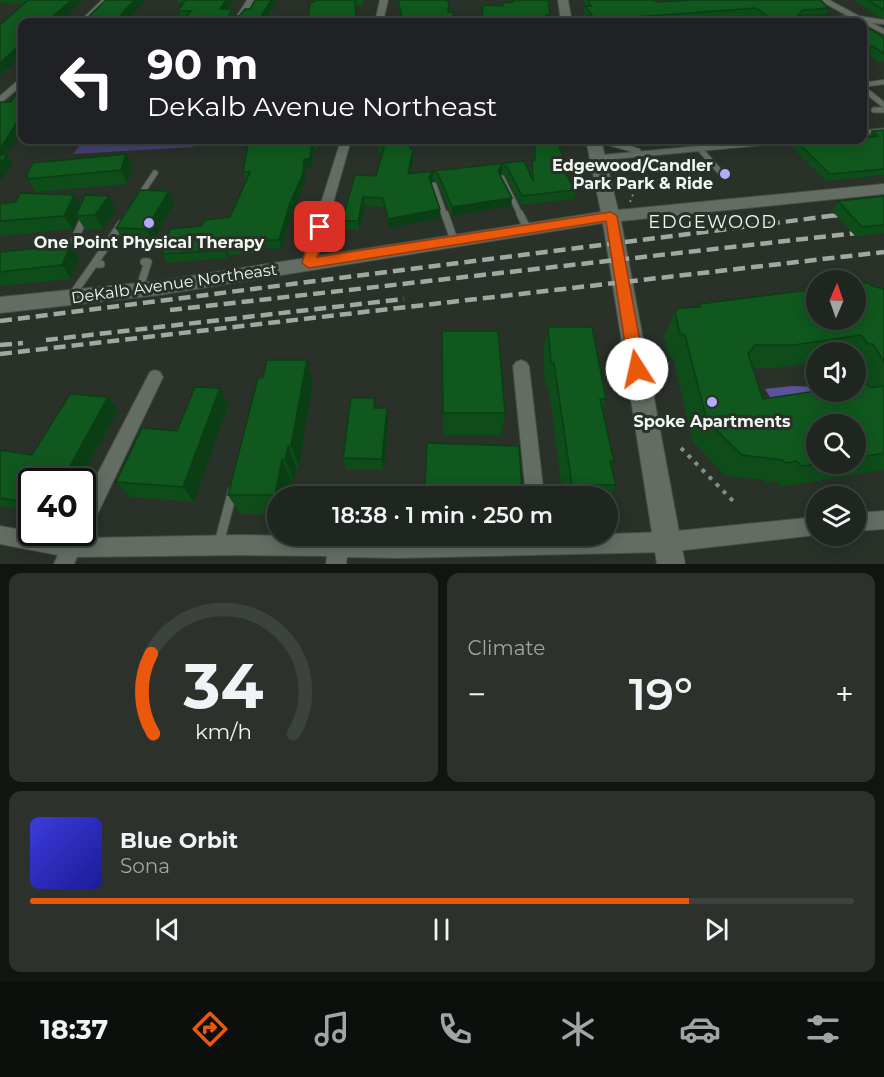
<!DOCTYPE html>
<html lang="en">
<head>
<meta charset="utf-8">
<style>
	body { margin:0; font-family:Montserrat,sans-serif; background:#2c312c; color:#f1f3f6; height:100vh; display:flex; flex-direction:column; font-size:22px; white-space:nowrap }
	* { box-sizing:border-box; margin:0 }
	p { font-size:20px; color:#a1a5a4 }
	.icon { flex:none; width:33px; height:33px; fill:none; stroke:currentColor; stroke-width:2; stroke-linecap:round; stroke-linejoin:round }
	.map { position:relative; height:564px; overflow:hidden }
	.details { display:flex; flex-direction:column; gap:9px; padding:9px; background:#111411; flex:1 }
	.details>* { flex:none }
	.banner { position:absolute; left:18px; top:18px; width:849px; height:126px; border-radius:12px; box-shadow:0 3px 15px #0003,0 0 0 2px #3c423d; background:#202124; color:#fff; overflow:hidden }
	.needle { width:39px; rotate:2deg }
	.buttons { position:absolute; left:806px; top:270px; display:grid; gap:12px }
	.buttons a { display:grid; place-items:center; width:60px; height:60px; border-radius:50%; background:#1f251f; box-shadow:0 3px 15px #0003,0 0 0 2px #3c423d; font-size:30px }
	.speed { position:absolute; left:18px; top:468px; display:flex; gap:12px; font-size:30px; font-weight:700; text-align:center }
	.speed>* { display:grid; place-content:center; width:78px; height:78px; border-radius:50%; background:#1f251f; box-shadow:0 3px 15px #0003,0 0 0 2px #3c423d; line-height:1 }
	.speed .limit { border:3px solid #111; border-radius:9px; background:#fff; color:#111 }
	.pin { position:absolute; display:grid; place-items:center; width:51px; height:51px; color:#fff; margin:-26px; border-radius:12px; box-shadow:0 3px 9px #0006 }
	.me { position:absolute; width:66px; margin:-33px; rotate:350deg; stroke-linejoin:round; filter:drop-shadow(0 0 4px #0008) }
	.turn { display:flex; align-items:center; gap:21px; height:126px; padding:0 30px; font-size:27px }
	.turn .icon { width:78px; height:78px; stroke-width:2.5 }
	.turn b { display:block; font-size:42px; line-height:51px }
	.big { font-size:45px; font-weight:600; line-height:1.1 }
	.details .widget { flex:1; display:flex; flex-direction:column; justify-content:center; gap:9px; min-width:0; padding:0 21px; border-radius:12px; background:#2c312c }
	.details .dial { align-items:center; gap:0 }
	.dial svg { height:156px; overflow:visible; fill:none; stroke:#3c423d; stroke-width:7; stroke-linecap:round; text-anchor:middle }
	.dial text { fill:#f1f3f6; stroke:none }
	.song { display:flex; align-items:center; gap:18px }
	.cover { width:72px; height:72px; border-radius:9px; background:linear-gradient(135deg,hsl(240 70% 55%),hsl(240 70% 35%)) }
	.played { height:6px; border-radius:3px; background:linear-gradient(90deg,#ea580c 80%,#3c423d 80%) }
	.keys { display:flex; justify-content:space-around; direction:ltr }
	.heat { display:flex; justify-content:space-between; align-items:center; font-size:33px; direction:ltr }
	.details .tiles { flex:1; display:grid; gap:9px; grid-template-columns:1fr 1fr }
	.widget:last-child { grid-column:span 2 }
	.trip { position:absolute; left:267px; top:486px; width:351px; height:60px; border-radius:30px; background:#1f251f; box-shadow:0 3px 15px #0003,0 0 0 2px #3c423d; font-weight:600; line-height:60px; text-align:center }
	.dock { display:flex; height:96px; justify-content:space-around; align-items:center; background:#0c0f0c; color:#a1a5a4 }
	.dock .icon { width:42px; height:42px }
	.dock .on { color:#ea580c }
	.dock b { font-size:27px; color:#f1f3f6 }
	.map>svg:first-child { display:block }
	.green { fill:#454171 }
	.water { fill:#5a529a }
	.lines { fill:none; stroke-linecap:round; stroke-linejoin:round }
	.lane-far3-casing { stroke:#474e47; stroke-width:6 }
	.lane-far2-casing { stroke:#474e47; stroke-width:7 }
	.lane-far1-casing { stroke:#474e47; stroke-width:9 }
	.lane-casing { stroke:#474e47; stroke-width:11 }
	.street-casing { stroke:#474e47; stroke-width:2 }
	.secondary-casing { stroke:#474e47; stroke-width:2 }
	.path-far1 { stroke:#868d86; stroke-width:2; stroke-dasharray:2 4; stroke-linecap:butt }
	.path { stroke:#868d86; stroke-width:4; stroke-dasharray:4 6; stroke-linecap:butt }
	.lane-far3 { stroke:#646d64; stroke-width:4.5 }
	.lane-far2 { stroke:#646d64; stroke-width:5 }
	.lane-far1 { stroke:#646d64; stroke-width:7 }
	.lane { stroke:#646d64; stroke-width:9 }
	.street { fill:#646d64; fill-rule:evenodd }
	.secondary { fill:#646d64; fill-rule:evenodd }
	.rail-far1 { stroke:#a1a8a1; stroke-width:4; stroke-dasharray:10 4.5; stroke-linecap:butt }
	.rail { stroke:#a1a8a1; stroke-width:4.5; stroke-dasharray:12 6; stroke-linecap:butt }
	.wall { fill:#0e4c1a; fill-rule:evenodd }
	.shaded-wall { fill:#0b3e15 }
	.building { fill:#10581e; stroke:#0b3e15; stroke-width:1.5 }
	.route { fill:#ea580c; stroke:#983908; stroke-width:1.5 }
	.poi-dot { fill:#b1adfa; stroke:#293129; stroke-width:2 }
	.labels { text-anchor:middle; stroke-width:6; stroke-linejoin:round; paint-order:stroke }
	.poi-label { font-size:16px; font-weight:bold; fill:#f1f7f1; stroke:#293129 }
	.street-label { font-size:16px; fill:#f1f7f1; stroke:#293129 }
	.neighbourhood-label { font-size:18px; letter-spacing:1.5px; fill:#f1f7f1; stroke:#293129 }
</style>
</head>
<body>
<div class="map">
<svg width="884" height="564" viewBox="0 0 884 564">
	<rect width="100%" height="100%" fill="#293129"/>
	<path class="green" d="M84,140H197L193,147L73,154Z"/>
	<path class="water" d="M792,386L816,387V392L776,407L765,389Z"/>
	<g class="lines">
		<g class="lane-far3-casing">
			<g id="lane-far3">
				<path d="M862,85L884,82"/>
				<path d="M862,87L872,95"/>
			</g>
		</g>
		<g class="lane-far2-casing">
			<g id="lane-far2">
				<path d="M870,94L884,105"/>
				<path d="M874,110H884"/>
				<path d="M862,133L884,131"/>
				<path d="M600,140L638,151"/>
				<path d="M692,140L721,173"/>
				<path d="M597,158L791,140"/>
				<path d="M502,178L521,216"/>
				<path d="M434,185L445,216"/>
				<path d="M139,197L155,173"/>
			</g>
		</g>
		<g class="lane-far1-casing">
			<g id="lane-far1">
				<path d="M445,214L454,240"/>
				<path d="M520,214L527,228"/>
				<path d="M73,243L85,216"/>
				<path d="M94,264L121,224"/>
				<path d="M139,290L148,262H144"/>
				<path d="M72,295L94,264H101"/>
			</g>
		</g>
		<g class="lane-casing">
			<path id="lane" d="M219,543L233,490"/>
		</g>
		<g class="street-casing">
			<g id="street">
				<path d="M102,0H110L87,22H79Z"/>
				<path d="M247,0H255L241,22H233Z"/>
				<path d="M380,0H388L383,22H375Z"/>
				<path d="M819,0H829L859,16L884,20V24L872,23L884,29V34L856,20L796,22L800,20L848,16Z"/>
				<path d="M22,77V85L0,104V96Z"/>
				<path d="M341,140H351L316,263L309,268L302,263Z"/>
				<path d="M521,360L526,362L529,366L544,496H526L513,366L516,362Z"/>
				<path d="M155,370L160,372L163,377L86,538L241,535L397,538L608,536V534L667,532L816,517V535L667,552L397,558L347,557L346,564H326L327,556L241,555L77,557L74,564H54L58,555L0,544V526L66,538L69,532H82V504L150,372Z"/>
				<path d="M884,511V529L855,531V513Z"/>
			</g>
		</g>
		<g class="secondary-casing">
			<g id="secondary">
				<path d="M558,0H568L572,22H561Z"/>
				<path d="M586,140H601L618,210L884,184V194L621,221L685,564H657L603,223L158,295L0,313V297L158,281L601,212Z"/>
			</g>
		</g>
		<path class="path-far1" d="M630,202L636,187"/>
		<path class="path" d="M681,448L734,502"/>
		<use href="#lane-far3" class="lane-far3"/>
		<use href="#lane-far2" class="lane-far2"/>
		<use href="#lane-far1" class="lane-far1"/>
		<use href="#lane" class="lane"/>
		<use href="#street" class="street"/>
		<use href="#secondary" class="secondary"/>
		<path class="rail-far1" d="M833,216L884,210"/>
		<g class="rail">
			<path d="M170,310L884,230"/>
			<path d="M0,321L846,214"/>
			<path d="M46,340L404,299"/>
			<path d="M0,345L23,343"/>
			<path d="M0,354L884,252"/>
		</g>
	</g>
	<g class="wall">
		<path d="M0,0H84L59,22H22V55L0,75L24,4L0,3Z"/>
		<path d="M177,0H234L228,9H232L234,16H239L250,9L255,0H277L264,22H182L185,18H181L178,11L183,3H178Z"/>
		<path d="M315,0H363V6L314,2Z"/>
		<path d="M398,0H447L402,22L399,7Z"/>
		<path d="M511,0H548L550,15L549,22H481L483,5L502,6V3L512,2Z"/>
		<path d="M583,0H654L657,2L828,8L825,15L843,22H762L753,16L670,22H587L588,19L583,14L585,6H586Z"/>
		<path d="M854,0H884V18L878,17Z"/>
		<path d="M862,26L884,38V62H879L869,55H862Z"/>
		<path d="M884,130V175L826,181L791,146L795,140H835L868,137L872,131Z"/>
		<path d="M249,140H318V149H313L312,167L306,168L305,183L292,212L281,249L260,248L258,253L228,255V258L167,263L162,254L201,226L230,217L246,181L243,172Z"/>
		<path d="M379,140L410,149L413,158L410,174L524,161L531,176L530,169L532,160H534L535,141L568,168L567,175L575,190L574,199L521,205L506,176L502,173L500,175L511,206L452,216L438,183L433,180L431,183L440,209V218L389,228L384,207L365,206L359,230H344L342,221L376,176L383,153H378V144Z"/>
		<path d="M133,168L127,184L36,192L26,176Z"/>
		<path d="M109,196L116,210L103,229L85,230L78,218L73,229L0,236V204L80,206Z"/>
		<path d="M884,196V233L856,237L832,211L838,201Z"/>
		<path d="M174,204L153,242L123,241L116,228Z"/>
		<path d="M71,245L79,259L71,279L0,286V252Z"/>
		<path d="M872,286L884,289V470L781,487L777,481L766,483L764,480L725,476L693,442L673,358H669L664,336L675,312L698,307L699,304ZM816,352H855V372L862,385L763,399L753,368H777L816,362ZM855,424V464H816Z"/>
		<path d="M548,327L606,399L602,408L614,462L612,467L616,485L608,501V496H563L548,386H545L543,351Z"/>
		<path d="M442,331L505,413L501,435H443Z"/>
		<path d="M313,383L299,467H296L294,481L291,480L278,496V514H240L228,495Z"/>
		<path d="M220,388L228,405L194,502L130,497L116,482L177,431Z"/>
		<path d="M108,397L118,410L79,482H32V511L0,506V450L32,455Z"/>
		<path d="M376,408L388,421L384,470H346L343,458Z"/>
		<path d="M425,486L522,489L520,496H425Z"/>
	</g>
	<g class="shaded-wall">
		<path d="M72,0H84L59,22H46Z"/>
		<path d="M135,0H145L125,22L118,21L123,12Z"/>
		<path d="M226,0H234L222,16L220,9Z"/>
		<path d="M271,0H277L264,22H258Z"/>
		<path d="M622,18L621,22H609V21Z"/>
		<path d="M22,43V55L0,75V63Z"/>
		<path d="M22,114V130L7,155L13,163L1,180L0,178V149Z"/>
		<path d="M312,141L313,149L312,167L306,168L305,183L292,212L281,249L279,240L304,160Z"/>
		<path d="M413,149V158L409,183L408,174Z"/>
		<path d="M126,154L133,168L127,184L121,170Z"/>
		<path d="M502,164V173L497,180L498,171Z"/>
		<path d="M433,171V180L429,186V177Z"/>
		<path d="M169,191L174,204L153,242L146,229Z"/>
		<path d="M74,195L82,208L76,216L78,218L73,229L64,216Z"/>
		<path d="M109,196L116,210L103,229L95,215Z"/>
		<path d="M363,197L365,206L359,230L358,221Z"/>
		<path d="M512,198L511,206L452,216V207Z"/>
		<path d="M440,209V218L389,228L388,219Z"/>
		<path d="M257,240L260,248L258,253L255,244Z"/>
		<path d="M71,245L79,259L71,279L62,265Z"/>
		<path d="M225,246L228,255V258L224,250Z"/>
		<path d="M307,360L313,383L299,467L291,446Z"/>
		<path d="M220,388L228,405L194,502L183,487Z"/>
		<path d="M108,397L118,410L79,482H61Z"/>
		<path d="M387,408L388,421L384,470L382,459Z"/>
		<path d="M288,446L296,467L294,481L285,460Z"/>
		<path d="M282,459L291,480L288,496H278V500L275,495Z"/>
	</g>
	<g class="building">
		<path d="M28,0H72L46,22H22V43L0,63V25Z"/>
		<path d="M106,0H135L123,12L118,21L125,22H83Z"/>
		<path d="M185,0H226L220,9H232L229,16H239L245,9H250L255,0H271L258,22H182L191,11H178Z"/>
		<path d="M315,0H355L356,22H308L310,2H314Z"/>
		<path d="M398,0H447L449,4L448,12H453V16H471V22H400H403Z"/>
		<path d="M513,0H548L550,15H546L548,22H521L522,20L482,19L483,5L503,6L502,3L513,2Z"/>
		<path d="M588,0H654L657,2L693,0H821L828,8L803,10L798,15H835L843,22H776L756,8L622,18L609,21L611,22H594L588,16L592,15L585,6H591Z"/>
		<path d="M868,0H884V10L882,9Z"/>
		<path d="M862,26H866L884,38V54L873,46L862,47Z"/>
		<path d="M22,86V114L0,149V104L1,102H11Z"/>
		<path d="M884,130V169L830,174L795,140H862V138L878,136L872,131Z"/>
		<path d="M249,140H316L312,141L310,158L304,160L303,174L290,203L279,240H257L255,244L225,246L224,250L162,254L170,229L201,226L205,220L230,217L250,172H243Z"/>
		<path d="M379,140H409L410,149H413L408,174L524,161L533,181L532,160H535V141L557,142L568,168L563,169L575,190L522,196L507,167L502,164L498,171L512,198L452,207L438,174L433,171L429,177L440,209L388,219L383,198L363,197L358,221H342L355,175L376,176L385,144H378Z"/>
		<path d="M7,154L0,164V155Z"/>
		<path d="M126,154L121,170L27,179L28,176H26L33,163Z"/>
		<path d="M140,190L169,191L146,229L116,228Z"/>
		<path d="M20,193L74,195L64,216L0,221V204L16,202Z"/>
		<path d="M85,195L109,196L95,215L76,216Z"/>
		<path d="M884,196V225L862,227L838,201Z"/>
		<path d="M71,245L62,265L0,272V252Z"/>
		<path d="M869,283L872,286L884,289V362L873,344H868L861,335L794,345H755L748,354L763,399L816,391L855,392V386L867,384L870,388L884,386V453L855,458V424H816V464H818L801,466L797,461L785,463L783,460L742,455L707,421L685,335L680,334L675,312L679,308L700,307L699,304L816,289V320H855V284Z"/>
		<path d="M548,327H592L606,399H600L614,462L610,461L616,485H572L554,363H551Z"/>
		<path d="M442,331H498L505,413H443Z"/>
		<path d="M267,360H307L291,446H288L285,460L282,459L275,495H228L258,378L263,377Z"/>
		<path d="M195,387L220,388L183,487L116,482L142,428L177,431Z"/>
		<path d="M70,394L108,397L61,482H32V503L0,498V450L32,455Z"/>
		<path d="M351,398H375L374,408H387L382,459L343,458Z"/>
		<path d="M427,443L519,446L522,489L425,486Z"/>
	</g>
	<path class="route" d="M611,212L617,216L645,369L637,375L629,369L606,221L309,268L302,263L313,227L320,223L326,227L317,257Z"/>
	<g class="poi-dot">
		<circle cx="725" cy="174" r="6"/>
		<circle cx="149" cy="223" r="6"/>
		<circle cx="712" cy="402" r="6"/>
	</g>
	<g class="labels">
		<g class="poi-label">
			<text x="713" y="171" text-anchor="end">Edgewood/Candler<tspan x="713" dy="18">Park Park &amp; Ride</tspan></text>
			<text x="149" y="248">One Point Physical Therapy</text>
			<text x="712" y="427">Spoke Apartments</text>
		</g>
		<g class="street-label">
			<text transform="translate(174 283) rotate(-8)" y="6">DeKalb Avenue Northeast</text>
		</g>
		<g class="neighbourhood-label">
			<text x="713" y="228">EDGEWOOD</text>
		</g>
	</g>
</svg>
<div class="buttons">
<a><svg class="needle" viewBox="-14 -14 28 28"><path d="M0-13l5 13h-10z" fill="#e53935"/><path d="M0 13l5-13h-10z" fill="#a1a5a4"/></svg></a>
<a><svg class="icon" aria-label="sound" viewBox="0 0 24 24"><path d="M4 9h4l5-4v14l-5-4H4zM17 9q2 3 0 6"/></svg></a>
<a><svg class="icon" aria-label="search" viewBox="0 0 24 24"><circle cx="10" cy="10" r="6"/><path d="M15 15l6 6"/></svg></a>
<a><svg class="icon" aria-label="layers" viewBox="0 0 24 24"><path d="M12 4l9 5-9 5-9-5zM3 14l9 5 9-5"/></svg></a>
</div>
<div class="speed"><div class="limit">40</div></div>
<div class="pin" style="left:320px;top:227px;background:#d93025"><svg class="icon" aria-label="arrive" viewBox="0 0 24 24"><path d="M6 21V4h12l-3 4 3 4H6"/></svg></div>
<svg class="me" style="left:637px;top:369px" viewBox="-20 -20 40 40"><circle r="19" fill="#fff"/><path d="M0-13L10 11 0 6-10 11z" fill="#ea580c"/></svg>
<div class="trip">18:38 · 1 min · 250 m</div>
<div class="banner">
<div class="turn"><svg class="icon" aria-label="left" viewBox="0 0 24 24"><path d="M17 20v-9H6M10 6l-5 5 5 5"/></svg><div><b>90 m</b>DeKalb Avenue Northeast</div></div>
</div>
</div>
<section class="details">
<div class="tiles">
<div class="widget dial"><svg viewBox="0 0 100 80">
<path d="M14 69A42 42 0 1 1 86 69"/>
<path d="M14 69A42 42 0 0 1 13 28" stroke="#ea580c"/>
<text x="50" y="56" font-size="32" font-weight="700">34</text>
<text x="50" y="72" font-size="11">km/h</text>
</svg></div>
<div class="widget"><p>Climate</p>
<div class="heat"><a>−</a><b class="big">19°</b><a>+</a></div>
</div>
<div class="widget">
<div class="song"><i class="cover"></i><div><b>Blue Orbit</b><p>Sona</p></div></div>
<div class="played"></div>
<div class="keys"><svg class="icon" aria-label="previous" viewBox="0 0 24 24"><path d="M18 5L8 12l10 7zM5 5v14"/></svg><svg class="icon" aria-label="pause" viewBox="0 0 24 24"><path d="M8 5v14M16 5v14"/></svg><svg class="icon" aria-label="next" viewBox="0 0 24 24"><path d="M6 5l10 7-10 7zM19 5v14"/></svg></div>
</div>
</div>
</section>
<nav class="dock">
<b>18:37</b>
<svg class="icon on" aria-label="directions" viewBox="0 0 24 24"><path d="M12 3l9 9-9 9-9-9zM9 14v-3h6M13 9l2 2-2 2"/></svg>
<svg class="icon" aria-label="music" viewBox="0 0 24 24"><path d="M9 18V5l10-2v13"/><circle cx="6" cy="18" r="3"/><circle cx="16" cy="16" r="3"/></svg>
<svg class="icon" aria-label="phone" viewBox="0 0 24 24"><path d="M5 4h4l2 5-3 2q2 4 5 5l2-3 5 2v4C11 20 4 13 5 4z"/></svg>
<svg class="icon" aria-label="climate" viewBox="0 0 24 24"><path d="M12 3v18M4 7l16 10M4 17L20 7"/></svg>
<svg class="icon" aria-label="car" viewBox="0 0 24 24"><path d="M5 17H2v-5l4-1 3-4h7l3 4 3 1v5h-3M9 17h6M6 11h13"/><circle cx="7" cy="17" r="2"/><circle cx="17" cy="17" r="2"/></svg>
<svg class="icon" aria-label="filters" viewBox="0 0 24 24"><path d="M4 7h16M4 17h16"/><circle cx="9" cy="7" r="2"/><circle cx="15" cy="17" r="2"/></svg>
</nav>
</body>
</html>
